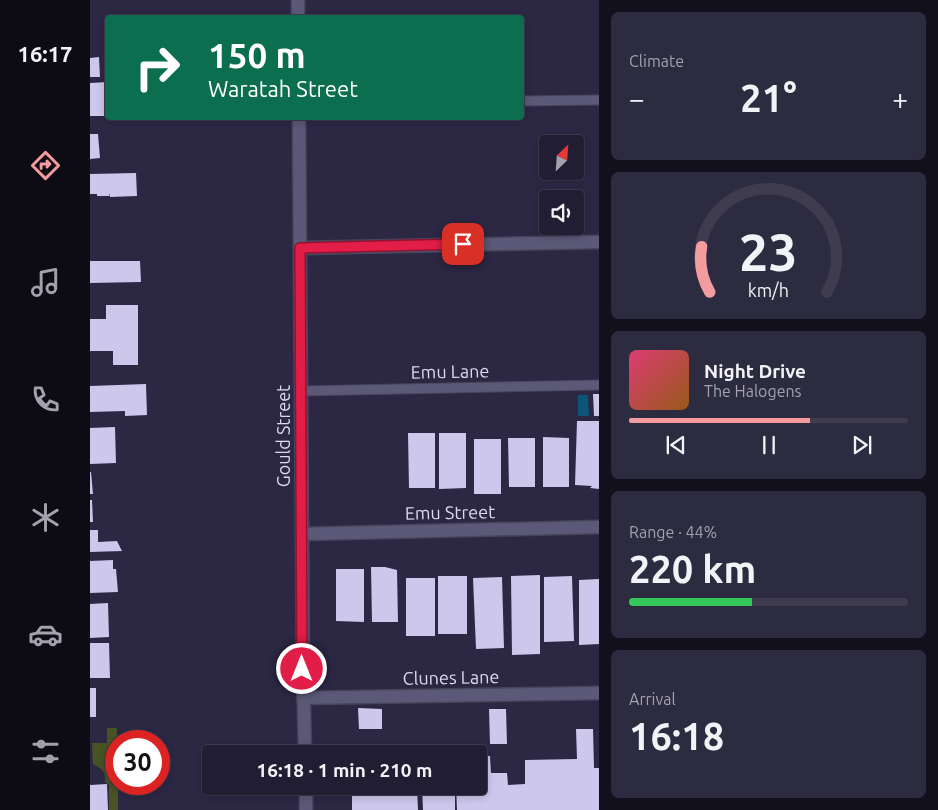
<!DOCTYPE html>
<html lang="en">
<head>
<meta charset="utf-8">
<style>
	body { margin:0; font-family:Ubuntu,sans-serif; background:#2d2b3f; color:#f1f3f6; height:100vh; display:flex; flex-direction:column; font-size:19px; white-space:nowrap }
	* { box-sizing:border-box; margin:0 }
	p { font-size:16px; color:#a2a2ac }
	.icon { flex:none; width:28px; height:28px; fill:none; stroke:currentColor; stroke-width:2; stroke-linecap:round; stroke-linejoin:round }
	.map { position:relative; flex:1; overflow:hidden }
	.panel { display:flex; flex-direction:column; gap:12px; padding:12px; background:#12101c; width:339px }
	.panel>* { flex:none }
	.hud { position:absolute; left:15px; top:15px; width:419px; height:105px; border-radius:5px; box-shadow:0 2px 8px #0003,0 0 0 1px #3e3c4e; background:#0b6e4f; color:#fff; overflow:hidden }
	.needle { width:32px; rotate:25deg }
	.buttons { position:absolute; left:449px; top:135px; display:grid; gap:10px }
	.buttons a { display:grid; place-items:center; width:45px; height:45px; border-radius:5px; background:#211e33; box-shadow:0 2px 8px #0003,0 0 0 1px #3e3c4e; font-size:25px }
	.speed { position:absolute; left:15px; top:730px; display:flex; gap:10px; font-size:25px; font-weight:700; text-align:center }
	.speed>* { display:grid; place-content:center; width:65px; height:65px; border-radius:50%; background:#211e33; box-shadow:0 2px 8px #0003,0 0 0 1px #3e3c4e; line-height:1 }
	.speed .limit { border:8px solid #d22; background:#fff; color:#111 }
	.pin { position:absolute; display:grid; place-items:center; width:42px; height:42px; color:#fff; margin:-21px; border-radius:10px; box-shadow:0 2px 8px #0006 }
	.me { position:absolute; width:55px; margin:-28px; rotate:0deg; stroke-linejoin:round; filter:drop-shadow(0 0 4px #0008) }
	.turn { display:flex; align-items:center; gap:18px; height:105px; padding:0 20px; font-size:22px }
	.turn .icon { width:65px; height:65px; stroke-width:2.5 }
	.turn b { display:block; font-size:35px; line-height:42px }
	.big { font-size:38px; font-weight:600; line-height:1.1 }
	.panel .tile { flex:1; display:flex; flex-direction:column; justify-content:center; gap:8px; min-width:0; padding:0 18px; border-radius:8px; background:#2d2b3f }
	.panel .dial { align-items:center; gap:0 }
	.dial svg { height:130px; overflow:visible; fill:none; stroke:#3e3c4e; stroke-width:7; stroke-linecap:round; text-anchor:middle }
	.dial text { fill:#f1f3f6; stroke:none }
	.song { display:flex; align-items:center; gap:15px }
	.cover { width:60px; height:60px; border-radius:8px; background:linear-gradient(135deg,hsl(340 70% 55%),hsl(30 70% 35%)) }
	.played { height:5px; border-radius:2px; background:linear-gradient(90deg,#f49b9f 65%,#3e3c4e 65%) }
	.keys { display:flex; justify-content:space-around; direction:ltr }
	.heat { display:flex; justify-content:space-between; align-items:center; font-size:28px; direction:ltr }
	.charge { height:8px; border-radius:4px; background:linear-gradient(90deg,#34c759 44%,#3e3c4e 0) }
	.trip { position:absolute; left:112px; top:745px; width:285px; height:50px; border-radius:5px; background:#211e33; box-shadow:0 2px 8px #0003,0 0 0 1px #3e3c4e; font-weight:600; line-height:50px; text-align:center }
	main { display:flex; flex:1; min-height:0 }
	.menu { display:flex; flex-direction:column; width:90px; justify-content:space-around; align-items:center; background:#0d0c14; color:#a2a2ac }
	.menu .icon { width:35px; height:35px }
	.menu .active { color:#f49b9f }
	.menu b { font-size:22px; color:#f1f3f6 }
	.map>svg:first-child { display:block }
	.green { fill:#485423 }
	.water { fill:#0c5478 }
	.building { fill:#ccc7eb }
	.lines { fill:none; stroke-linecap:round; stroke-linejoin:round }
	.lane-casing { stroke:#48455c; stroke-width:11 }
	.street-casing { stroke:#48455c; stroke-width:15 }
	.lane { stroke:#5c5978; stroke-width:9 }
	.street { stroke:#5c5978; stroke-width:12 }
	.route-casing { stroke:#92132f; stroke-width:12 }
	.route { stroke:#e11d48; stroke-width:9 }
	.labels { text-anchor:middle; stroke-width:5; stroke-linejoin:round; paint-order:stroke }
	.street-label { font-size:18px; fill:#dbdaec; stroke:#2c2844 }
</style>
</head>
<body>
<main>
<nav class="menu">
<b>16:17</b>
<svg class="icon active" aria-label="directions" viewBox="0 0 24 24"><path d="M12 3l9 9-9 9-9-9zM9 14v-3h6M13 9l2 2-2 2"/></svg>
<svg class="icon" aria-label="music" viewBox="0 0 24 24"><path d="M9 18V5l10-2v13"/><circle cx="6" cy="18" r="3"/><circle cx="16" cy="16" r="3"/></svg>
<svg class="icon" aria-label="phone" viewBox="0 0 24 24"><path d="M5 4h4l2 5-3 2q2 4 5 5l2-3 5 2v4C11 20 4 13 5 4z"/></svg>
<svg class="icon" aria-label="climate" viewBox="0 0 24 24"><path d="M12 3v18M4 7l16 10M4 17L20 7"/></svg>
<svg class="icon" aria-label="car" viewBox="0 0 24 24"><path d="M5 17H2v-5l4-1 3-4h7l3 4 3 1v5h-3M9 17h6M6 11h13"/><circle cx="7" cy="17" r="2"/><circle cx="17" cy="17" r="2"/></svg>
<svg class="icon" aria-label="filters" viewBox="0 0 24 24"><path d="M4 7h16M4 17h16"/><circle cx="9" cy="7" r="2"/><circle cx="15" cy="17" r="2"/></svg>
</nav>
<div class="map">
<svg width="510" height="810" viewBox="0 0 510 810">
	<rect width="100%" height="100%" fill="#2c2844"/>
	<path class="green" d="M17,728H27L26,784H28V810H19V785L15,782C16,771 12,769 3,764L2,743H17Z"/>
	<path class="water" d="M488,395H498L499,416H488Z"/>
	<g class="building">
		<path d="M9,57L10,77H0V58Z"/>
		<path d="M18,82V116H0V83Z"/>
		<path d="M0,134H8L10,158L0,159Z"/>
		<path d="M46,173L47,196L20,197L19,193V196H7V194H0V174Z"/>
		<path d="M0,261H50L51,282L0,283Z"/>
		<path d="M16,305H48V365H23V351H0V319H16Z"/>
		<path d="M56,384L57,415L35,416V411L0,412V386Z"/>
		<path d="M503,394H510V416H504Z"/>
		<path d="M487,421H510V489L500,488L502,486L485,485Z"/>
		<path d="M25,427L26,463L0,464V428Z"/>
		<path d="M318,433H345V488H319Z"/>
		<path d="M349,433H376V488L349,489Z"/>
		<path d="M453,437L479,438V487H453Z"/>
		<path d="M418,438H445V487H419Z"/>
		<rect x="384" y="439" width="27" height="55"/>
		<path d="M0,472H1L3,494H0Z"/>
		<path d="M0,500H2L3,522H0Z"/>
		<path d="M0,530H8V542L27,541L32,551L0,552Z"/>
		<path d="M23,560V569H26L28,592L0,593V561Z"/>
		<path d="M281,567H295L307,570L308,622H282Z"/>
		<path d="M246,569H274V622L246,621Z"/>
		<path d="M450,575V654L422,655L421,576Z"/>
		<rect x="348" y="576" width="29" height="58"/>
		<path d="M482,576L484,641L454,642V577Z"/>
		<path d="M412,577L414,648L386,649L383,578Z"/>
		<rect x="316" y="578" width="29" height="58"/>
		<path d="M510,579V644L489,645V580Z"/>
		<path d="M18,603L19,637L0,638V604Z"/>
		<path d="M0,643H19L20,678H0Z"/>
		<rect x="0" y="688" width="6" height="29"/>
		<path d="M268,708L292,709V729H269Z"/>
		<path d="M399,709H416L417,744H400Z"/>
		<path d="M486,729H503L504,768H510V810H367L366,786H389V756H400L401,773H417L418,785L435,784V760L487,759Z"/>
		<rect x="296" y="744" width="31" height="10"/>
		<path d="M17,784L18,810H0V785Z"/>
		<path d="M262,786H327L328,810H262Z"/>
		<path d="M332,786H365V810H333Z"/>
	</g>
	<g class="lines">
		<g class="lane-casing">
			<g id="lane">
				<path d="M431,101L510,100"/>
				<path d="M211,391L510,385"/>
			</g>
		</g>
		<g class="street-casing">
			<g id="street">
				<path d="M208,0V18"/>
				<path d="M209,118L213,669L215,754"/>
				<path d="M210,248L510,242"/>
				<path d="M212,534L510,527"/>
				<path d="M213,698L510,693"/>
				<path d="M216,786V810"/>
			</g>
		</g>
		<use href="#lane" class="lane"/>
		<use href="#street" class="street"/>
	</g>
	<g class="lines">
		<g class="route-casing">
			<path id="route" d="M212,669L210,248L373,244"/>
		</g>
		<use href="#route" class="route"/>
	</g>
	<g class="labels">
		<g class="street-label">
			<text transform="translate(360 372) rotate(-1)" y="6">Emu Lane</text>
			<text transform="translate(194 436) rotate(-90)" y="6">Gould Street</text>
			<text transform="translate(360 513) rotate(-1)" y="6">Emu Street</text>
			<text transform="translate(361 678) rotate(-1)" y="6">Clunes Lane</text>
		</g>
	</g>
</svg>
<div class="buttons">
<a><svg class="needle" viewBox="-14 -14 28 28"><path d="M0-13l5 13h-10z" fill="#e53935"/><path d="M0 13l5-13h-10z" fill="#a2a2ac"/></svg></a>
<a><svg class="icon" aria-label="sound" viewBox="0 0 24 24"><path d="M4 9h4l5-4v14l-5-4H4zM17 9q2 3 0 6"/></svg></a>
</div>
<div class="speed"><div class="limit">30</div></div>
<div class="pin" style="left:373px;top:244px;background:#d93025"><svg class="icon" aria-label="arrive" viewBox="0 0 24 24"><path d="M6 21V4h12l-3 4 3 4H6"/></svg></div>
<svg class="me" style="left:212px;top:669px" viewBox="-20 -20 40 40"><circle r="17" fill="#e11d48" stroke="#fff" stroke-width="3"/><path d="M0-11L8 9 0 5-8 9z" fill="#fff"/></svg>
<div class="trip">16:18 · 1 min · 210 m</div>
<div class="hud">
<div class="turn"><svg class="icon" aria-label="right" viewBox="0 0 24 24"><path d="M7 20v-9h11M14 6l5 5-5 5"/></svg><div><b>150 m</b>Waratah Street</div></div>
</div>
</div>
<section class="panel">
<div class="tile"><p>Climate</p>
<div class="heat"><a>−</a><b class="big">21°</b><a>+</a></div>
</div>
<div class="tile dial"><svg viewBox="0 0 100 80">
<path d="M14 69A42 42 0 1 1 86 69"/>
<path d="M14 69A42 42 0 0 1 9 41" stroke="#f49b9f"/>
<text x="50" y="56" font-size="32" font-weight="700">23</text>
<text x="50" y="72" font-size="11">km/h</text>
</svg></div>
<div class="tile">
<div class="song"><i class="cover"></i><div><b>Night Drive</b><p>The Halogens</p></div></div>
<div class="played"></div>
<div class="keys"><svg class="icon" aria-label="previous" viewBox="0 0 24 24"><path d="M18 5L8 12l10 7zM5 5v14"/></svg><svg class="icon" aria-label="pause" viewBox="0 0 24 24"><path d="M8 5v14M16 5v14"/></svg><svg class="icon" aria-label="next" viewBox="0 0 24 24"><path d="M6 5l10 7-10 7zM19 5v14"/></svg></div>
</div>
<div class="tile"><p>Range · 44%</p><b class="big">220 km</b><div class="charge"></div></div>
<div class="tile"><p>Arrival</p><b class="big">16:18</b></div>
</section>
</main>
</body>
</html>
